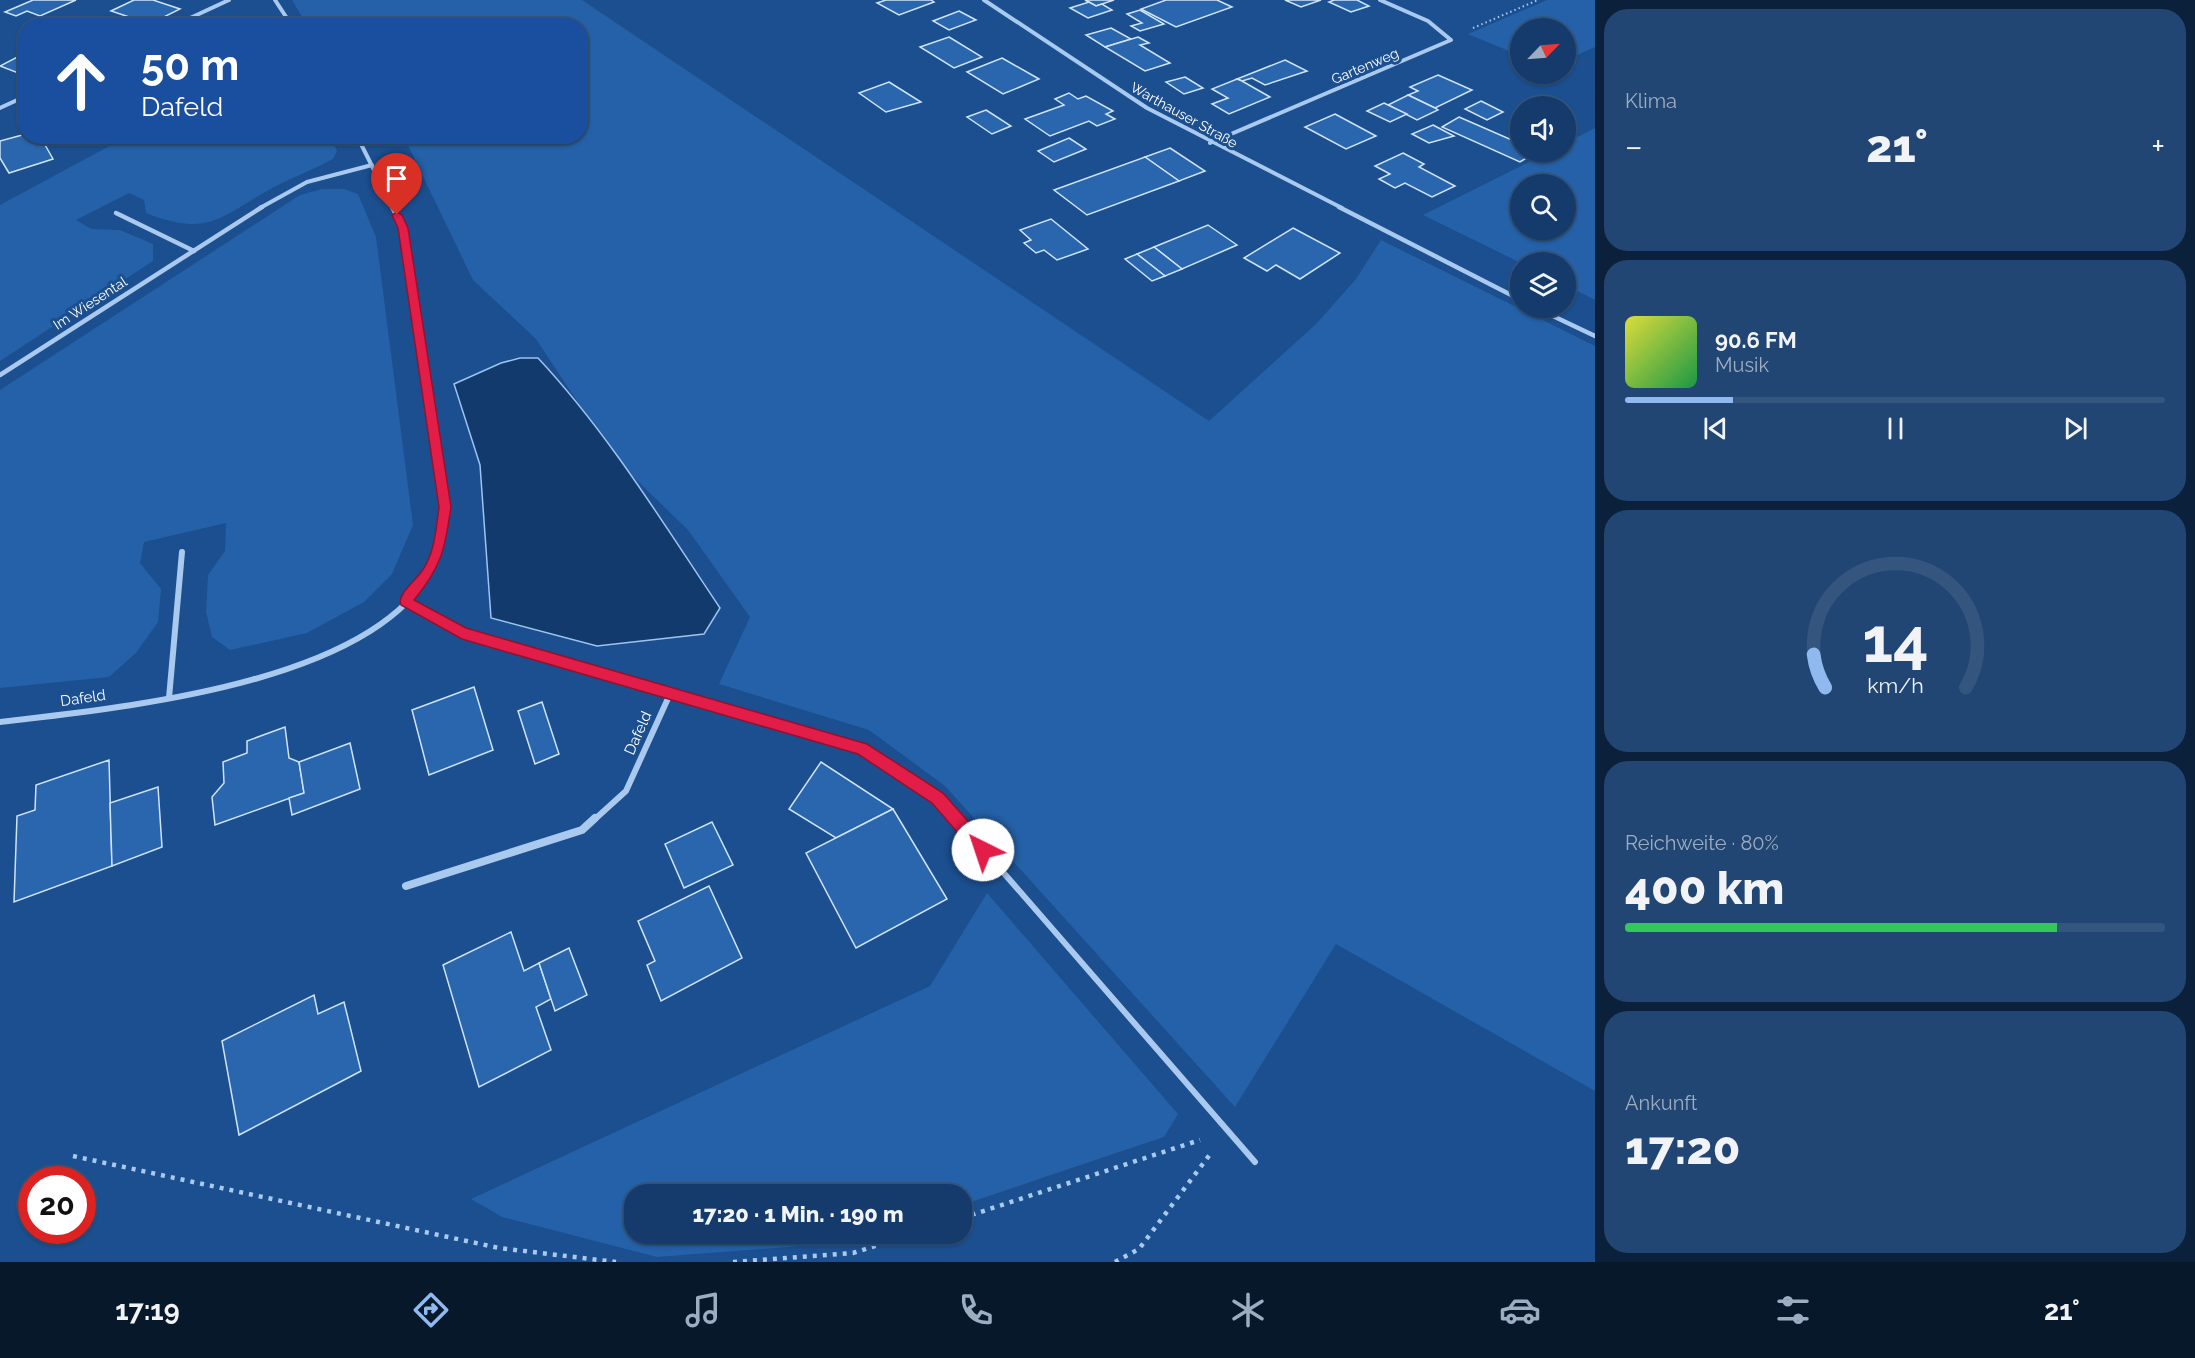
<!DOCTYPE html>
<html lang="de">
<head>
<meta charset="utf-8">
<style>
	body { margin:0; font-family:Raleway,sans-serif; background:#214673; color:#f1f3f6; height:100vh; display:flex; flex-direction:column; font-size:22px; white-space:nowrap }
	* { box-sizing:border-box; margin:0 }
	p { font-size:20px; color:#9dadc1 }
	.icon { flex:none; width:33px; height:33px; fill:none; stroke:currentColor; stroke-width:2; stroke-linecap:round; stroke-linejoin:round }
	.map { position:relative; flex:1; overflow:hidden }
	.details { display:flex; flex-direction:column; gap:9px; padding:9px; background:#0b203b; width:600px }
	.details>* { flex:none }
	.top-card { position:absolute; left:18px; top:18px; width:570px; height:126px; border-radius:24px; box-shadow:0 2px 4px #0004,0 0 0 2px #33557e; background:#1a4fa0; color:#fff; overflow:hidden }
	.needle { width:39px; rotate:65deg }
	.buttons { position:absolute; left:1510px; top:18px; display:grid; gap:12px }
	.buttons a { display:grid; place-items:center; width:66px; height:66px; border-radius:50%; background:#143b6b; box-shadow:0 2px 4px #0004,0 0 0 2px #33557e; font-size:30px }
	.speed { position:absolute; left:18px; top:1166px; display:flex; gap:12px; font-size:30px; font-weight:700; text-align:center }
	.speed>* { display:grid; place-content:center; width:78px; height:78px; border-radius:50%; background:#143b6b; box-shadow:0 2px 4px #0004,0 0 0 2px #33557e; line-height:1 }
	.speed .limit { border:9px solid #d22; background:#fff; color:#111 }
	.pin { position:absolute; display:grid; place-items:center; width:51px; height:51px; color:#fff; margin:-62px -26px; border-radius:50% 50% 50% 0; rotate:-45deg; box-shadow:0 0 6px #0007 }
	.pin .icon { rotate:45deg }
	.me { position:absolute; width:66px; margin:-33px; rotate:319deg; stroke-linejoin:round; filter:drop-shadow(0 0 4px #0008) }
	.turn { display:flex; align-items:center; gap:21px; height:126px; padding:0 24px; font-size:27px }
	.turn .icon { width:78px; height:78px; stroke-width:2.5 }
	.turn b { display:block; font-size:42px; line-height:51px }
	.big { font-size:45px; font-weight:800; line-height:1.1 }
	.details .card { flex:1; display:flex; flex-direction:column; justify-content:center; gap:9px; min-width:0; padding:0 21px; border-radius:24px; background:#214673 }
	.details .dial { align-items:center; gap:0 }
	.dial svg { height:156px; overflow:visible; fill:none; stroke:#33557e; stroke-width:7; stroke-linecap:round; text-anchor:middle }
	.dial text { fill:#f1f3f6; stroke:none }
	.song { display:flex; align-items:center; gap:18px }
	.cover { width:72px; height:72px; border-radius:9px; background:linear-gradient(135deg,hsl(60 70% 55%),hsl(140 70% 35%)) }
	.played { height:6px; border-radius:3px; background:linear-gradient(90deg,#90b9f0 20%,#33557e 20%) }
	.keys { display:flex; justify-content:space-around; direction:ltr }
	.heat { display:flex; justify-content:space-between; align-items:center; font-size:33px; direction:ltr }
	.charge { height:9px; border-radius:4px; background:linear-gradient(90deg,#34c759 80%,#33557e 0) }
	.trip { position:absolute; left:624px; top:1184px; width:348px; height:60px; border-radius:24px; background:#143b6b; box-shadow:0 2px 4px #0004,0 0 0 2px #33557e; font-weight:800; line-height:60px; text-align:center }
	.dock { display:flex; height:96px; justify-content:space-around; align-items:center; background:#08182b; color:#9dadc1 }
	.dock .icon { width:42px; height:42px }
	.dock .current { color:#90b9f0 }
	.dock b { font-size:27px; color:#f1f3f6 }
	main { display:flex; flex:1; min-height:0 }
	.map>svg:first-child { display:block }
	.green { fill:#2461a8; fill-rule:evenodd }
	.water { fill:#123a6d; stroke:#9cc4f0; stroke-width:1.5 }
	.building { fill:#2a66ad; stroke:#cfe3fa; stroke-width:1.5 }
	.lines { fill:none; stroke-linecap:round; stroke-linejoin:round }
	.path-far1 { stroke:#a9c9ee; stroke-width:2; stroke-dasharray:1.5 3; stroke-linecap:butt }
	.path { stroke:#a9c9ee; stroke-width:4.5; stroke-dasharray:4 6; stroke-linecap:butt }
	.service-far1 { stroke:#a9c9ee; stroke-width:4.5 }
	.service { stroke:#a9c9ee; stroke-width:6 }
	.minor-far3 { stroke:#a9c9ee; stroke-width:4 }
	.minor-far2 { stroke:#a9c9ee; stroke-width:4.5 }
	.minor-far1 { stroke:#a9c9ee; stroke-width:6 }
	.minor { stroke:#a9c9ee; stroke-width:8 }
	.route { fill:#e11d48; stroke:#92132f; stroke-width:1.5 }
	.labels { text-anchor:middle; stroke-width:6; stroke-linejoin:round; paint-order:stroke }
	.far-street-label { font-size:14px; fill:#fff; stroke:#1b4f8f }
	.street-label { font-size:15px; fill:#fff; stroke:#1b4f8f }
</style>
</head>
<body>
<main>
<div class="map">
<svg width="1595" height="1262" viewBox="0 0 1595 1262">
	<rect width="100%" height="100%" fill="#1b4f8f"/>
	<g class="green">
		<path d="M292,0H582L1209,421L1316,324L1356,279L1381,240L1595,346V1091L1336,944L1235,1107L945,786L869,730L719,684L750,617L688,530L616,460L536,339L473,280L405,139L580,136V26L307,25Z"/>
		<path d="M1547,0H1595V47L1566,60V28H1521V56L1468,34Z"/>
		<path d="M1595,128V300L1566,285V262L1521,263L1423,215L1549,152H1566V143ZM1566,184V230H1521V184Z"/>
		<path d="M128,136L330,137L337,151L333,159C314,169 294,177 274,187C221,216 209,238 146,213L144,200L129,193L76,220L91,229L120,230L153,244V261L0,361V205Z"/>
		<path d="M322,189H344L358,194L376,237L413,525L392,574L364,602L307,633L230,650L212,637L206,612L208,575L225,551L226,523L144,542L140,563L161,589L158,622L136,653L109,677L0,688V390L300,195Z"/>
		<path d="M987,893L1178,1114L1164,1137L962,1205V1194H634V1233H879L853,1242L657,1257L502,1217L471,1199L930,986Z"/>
	</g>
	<path class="water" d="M520,358H538C608,433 663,523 720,608L704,634L597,646L491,618L480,465L454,384L501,363Z"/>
	<g class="building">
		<path d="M33,0H76L40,16L27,11L16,16L5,12Z"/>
		<path d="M134,0H153L180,9L146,26L129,22L135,19L111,11Z"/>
		<path d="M886,0H931L934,2L899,15L877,3Z"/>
		<path d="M1085,0H1114L1096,6Z"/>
		<path d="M1166,0H1217L1232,7L1176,27L1141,9Z"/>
		<path d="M1285,0H1321L1301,7Z"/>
		<path d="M1334,0H1357L1369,6L1351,12L1329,2Z"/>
		<path d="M1089,2L1096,6L1102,4L1112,10L1088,18L1070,8Z"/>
		<path d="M1140,10L1164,24L1140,31L1131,26L1142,23L1127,14Z"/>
		<path d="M959,11L976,20L949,30L933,21Z"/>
		<path d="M1111,28L1131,39L1105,47L1086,35Z"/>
		<path d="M949,37L982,57L954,68L920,47Z"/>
		<path d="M1138,37L1149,43L1140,45L1170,63L1145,71L1105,47Z"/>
		<path d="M23,54L26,55V76L0,66Z"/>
		<path d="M1002,58L1039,79L1003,94L967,72Z"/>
		<path d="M1285,60L1307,71L1265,85L1252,78L1242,81L1237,79Z"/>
		<path d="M1438,75L1472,90L1435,108L1408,95L1418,91L1410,87Z"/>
		<path d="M1185,77L1203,88L1184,94L1166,82Z"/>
		<path d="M1237,79L1242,81L1270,97L1229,114L1212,104L1228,98L1212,89Z"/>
		<path d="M889,82L921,102L886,112L859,93Z"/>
		<path d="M1069,93L1078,99L1086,96L1113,111L1106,114L1115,119L1097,126L1089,121L1050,136L1025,119L1064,105L1055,99Z"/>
		<path d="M1408,95L1435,108L1438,110L1417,120L1388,105Z"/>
		<path d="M1481,101L1503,112L1487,120L1465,109Z"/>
		<path d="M1384,103L1388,105L1407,114L1390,122L1367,111Z"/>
		<path d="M986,110L1011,126L992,134L967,117Z"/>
		<path d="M1335,114L1376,136L1346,149L1305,127Z"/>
		<path d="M1459,117L1521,144V152H1536L1520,162L1442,127Z"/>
		<path d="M1433,125L1454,136L1429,143L1412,134Z"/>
		<path d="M26,134V136H40L53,159L9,173L0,158V141Z"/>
		<path d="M1069,138L1086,149L1054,162L1038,151Z"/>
		<path d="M1170,148L1205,171L1179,181L1145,157Z"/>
		<path d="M1403,153L1424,164L1419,167L1455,186L1432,197L1405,183L1395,188L1379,179L1390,174L1375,166Z"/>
		<path d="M1145,157L1179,181L1087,215L1054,190Z"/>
		<path d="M1051,219L1088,249L1057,260L1044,250L1036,253L1024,243L1031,240L1020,230Z"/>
		<path d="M1208,225L1237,245L1182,269L1154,247Z"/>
		<path d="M1293,228L1340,253L1300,279L1276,265L1267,271L1244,258Z"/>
		<path d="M1154,247L1182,269L1165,276L1137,254Z"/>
		<path d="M1137,254L1165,276L1152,281L1125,259Z"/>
		<path d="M474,687L493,750L429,775L412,710Z"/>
		<path d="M542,702L559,754L535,764L518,711Z"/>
		<path d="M285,727L289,758L299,762L304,793L215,825L212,797L224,783L223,762L247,753V741Z"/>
		<path d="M350,743L360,789L292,815L289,798L304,793L299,762Z"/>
		<path d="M109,760L112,866L14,902L17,816L35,810L36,785Z"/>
		<path d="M821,762L893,809L836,838L789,809Z"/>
		<path d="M158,787L162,847L112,866L110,803Z"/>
		<path d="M893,809L947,899L856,948L806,853Z"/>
		<path d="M712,822L733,865L684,888L665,844Z"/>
		<path d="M709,886L742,958L661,1001L647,965L655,961L638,921Z"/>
		<path d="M511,932L524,971L539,963L551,999L536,1007L551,1050L479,1087L443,965Z"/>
		<path d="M569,948L587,995L555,1011L539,963Z"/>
		<path d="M314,995L318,1014L344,1002L361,1071L239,1135L222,1041Z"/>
	</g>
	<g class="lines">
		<path class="path-far1" d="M1473,28L1538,0"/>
		<g class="path">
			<path d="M73,1156L499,1248L616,1262"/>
			<path d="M962,1218L1200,1140"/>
			<path d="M733,1262L853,1253L916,1233"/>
			<path d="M1115,1262L1139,1249L1211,1153"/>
		</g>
		<path class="service-far1" d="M670,694L862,749L938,798L957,820"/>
		<path class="service" d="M956,818L1255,1162"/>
		<g class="minor-far3">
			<path d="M275,0L292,26"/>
			<path d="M984,0L1147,108L1342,208"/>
			<path d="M173,26L229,0"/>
			<path d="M0,108L26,96"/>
			<path d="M357,136L393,208"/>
			<path d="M1210,143L1451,40L1428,21L1380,0"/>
			<path d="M260,208L307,182L372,165"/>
		</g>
		<g class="minor-far2">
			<path d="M392,207L403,228L440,476"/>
			<path d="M1339,207L1521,300"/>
			<path d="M116,213L194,251"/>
			<path d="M1536,308L1595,336"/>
			<path d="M0,375L262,207"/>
		</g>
		<g class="minor-far1">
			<path d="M405,601L462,633L670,694L626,791L594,820"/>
			<path d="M169,698L182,552"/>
			<path d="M0,722C117,708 373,685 432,568C447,538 445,505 440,474"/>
		</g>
		<path class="minor" d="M406,886L582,830L595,818"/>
	</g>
	<path class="route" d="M397,212L402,215L408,228L451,507C445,549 442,566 414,600L466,628L867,744L943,793L989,845L991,850L989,856L983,858L978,856L932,803L858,754L462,639L401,605C396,595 416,580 422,571C435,553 436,528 439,507L398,228L392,215Z"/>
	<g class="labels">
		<g class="far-street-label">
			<text transform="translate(1365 66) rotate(-23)" y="5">Gartenweg</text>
			<text transform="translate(1184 115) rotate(29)" y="5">Warthauser Straße</text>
			<text transform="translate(90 303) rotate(-33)" y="5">Im Wiesental</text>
		</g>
		<g class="street-label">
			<text transform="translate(83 698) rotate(-8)" y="5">Dafeld</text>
			<text transform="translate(638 733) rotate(-66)" y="5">Dafeld</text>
		</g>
	</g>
</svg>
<div class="buttons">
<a><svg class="needle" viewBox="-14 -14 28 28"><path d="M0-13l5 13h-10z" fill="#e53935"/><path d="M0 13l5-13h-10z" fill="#9dadc1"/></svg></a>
<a><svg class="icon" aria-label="sound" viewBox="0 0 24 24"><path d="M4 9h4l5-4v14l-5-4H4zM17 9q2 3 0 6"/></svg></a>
<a><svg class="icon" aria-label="search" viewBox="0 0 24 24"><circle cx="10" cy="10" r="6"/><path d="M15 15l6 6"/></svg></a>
<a><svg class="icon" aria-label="layers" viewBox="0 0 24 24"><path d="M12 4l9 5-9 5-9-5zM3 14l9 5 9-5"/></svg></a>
</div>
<div class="speed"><div class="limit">20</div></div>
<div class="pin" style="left:397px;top:215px;background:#d93025"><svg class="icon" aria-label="arrive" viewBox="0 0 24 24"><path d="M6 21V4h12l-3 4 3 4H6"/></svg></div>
<svg class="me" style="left:983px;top:850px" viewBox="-20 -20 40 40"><circle r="19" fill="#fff"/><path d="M0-13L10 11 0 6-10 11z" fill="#e11d48"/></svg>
<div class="trip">17:20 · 1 Min. · 190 m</div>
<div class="top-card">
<div class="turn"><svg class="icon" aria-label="ahead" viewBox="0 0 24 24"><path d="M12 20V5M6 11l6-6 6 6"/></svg><div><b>50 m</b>Dafeld</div></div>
</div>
</div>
<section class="details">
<div class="card"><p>Klima</p>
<div class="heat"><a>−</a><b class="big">21°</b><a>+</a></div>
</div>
<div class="card">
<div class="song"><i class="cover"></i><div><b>90.6 FM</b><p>Musik</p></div></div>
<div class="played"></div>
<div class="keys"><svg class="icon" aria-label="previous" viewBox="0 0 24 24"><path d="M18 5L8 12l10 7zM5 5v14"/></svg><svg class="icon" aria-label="pause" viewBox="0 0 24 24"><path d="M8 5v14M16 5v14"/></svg><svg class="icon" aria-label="next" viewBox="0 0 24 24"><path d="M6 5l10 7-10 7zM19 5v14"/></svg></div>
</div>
<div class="card dial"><svg viewBox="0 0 100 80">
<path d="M14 69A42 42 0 1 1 86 69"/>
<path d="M14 69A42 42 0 0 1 8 52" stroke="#90b9f0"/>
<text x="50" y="56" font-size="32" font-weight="700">14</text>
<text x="50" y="72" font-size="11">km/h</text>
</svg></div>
<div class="card"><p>Reichweite · 80%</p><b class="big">400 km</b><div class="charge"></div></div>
<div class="card"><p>Ankunft</p><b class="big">17:20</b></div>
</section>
</main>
<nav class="dock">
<b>17:19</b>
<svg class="icon current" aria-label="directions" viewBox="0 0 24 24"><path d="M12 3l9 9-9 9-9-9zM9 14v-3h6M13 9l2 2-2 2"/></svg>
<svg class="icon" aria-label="music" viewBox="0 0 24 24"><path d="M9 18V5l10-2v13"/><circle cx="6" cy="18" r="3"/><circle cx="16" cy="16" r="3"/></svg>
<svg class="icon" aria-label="phone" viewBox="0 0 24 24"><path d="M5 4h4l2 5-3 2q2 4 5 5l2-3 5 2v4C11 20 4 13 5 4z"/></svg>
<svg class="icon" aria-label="climate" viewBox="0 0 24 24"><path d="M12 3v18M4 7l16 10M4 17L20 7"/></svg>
<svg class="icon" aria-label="car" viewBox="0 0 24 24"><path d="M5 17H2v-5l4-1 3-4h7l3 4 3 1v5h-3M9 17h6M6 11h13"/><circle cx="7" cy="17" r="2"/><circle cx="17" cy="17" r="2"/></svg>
<svg class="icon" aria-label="filters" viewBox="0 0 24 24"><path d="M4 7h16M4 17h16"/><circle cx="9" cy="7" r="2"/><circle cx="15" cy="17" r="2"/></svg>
<b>21°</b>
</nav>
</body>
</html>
